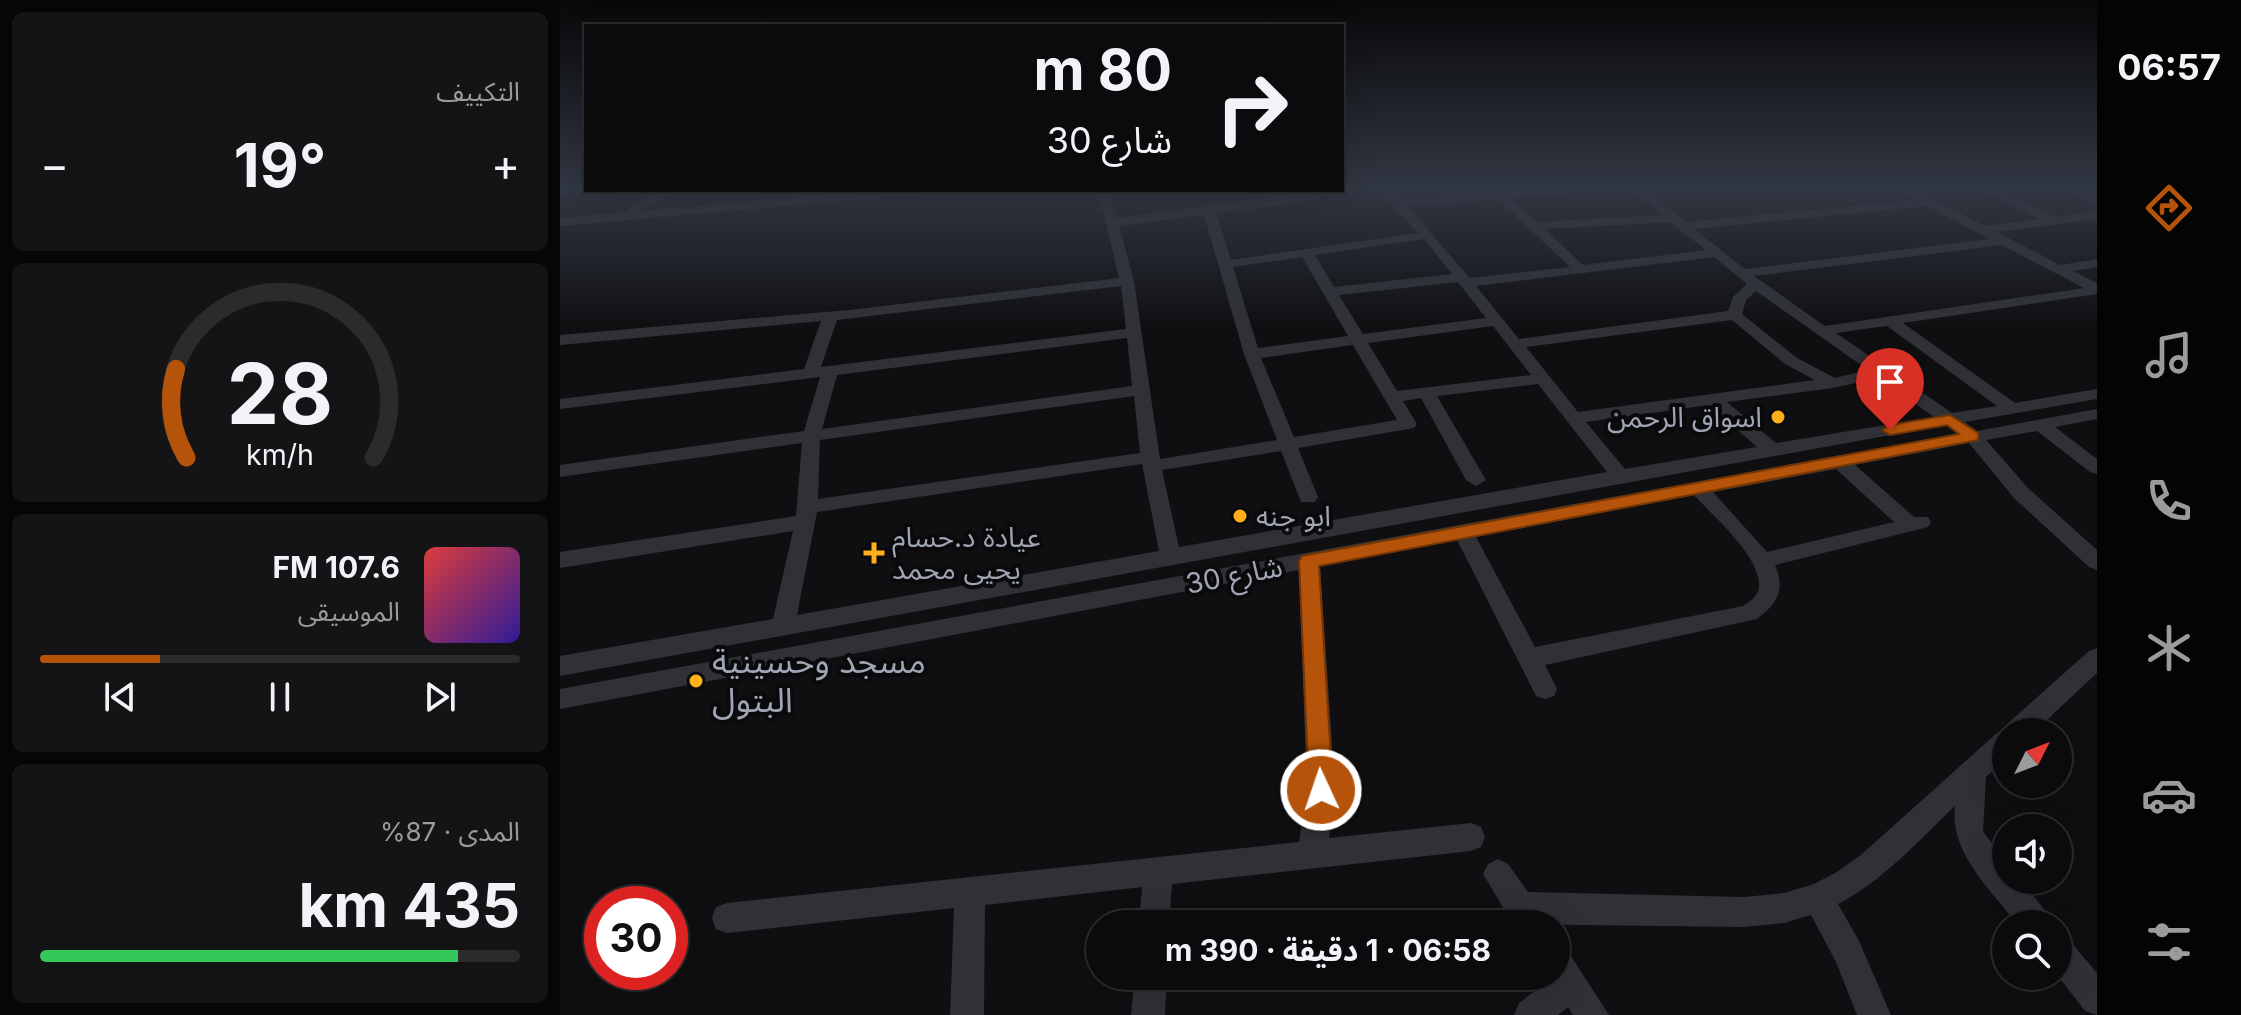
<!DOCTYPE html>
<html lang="ar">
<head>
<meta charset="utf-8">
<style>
	body { margin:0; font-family:Inter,"Noto Sans Arabic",sans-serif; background:#141416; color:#f1f3f6; direction:rtl; height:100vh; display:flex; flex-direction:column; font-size:30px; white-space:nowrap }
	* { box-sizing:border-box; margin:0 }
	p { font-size:26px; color:#9a9b9d }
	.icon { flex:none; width:44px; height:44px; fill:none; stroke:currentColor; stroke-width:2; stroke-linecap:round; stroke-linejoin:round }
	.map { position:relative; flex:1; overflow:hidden; direction:ltr }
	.drawer { display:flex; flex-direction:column; gap:12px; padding:12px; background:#060607; width:560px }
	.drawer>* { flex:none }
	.hud { position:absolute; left:24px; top:24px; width:760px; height:168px; border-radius:0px; box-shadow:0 8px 32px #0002,0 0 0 2px #2b2b2e; direction:rtl; background:#0b0b0d; color:#f1f3f6; overflow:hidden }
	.needle { width:52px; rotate:48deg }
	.tools { position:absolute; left:1432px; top:718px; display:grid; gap:16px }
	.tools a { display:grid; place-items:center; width:80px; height:80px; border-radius:50%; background:#0b0b0d; box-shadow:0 8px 32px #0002,0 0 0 2px #2b2b2e; font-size:40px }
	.speed { position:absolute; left:24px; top:886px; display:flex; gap:16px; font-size:40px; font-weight:700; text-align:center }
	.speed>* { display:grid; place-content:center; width:104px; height:104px; border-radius:50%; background:#0b0b0d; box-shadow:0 8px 32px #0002,0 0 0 2px #2b2b2e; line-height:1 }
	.speed .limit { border:12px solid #d22; background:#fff; color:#111 }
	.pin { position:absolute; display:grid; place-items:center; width:68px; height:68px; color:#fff; margin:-82px -34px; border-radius:50% 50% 50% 0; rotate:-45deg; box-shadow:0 0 8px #0007 }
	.pin .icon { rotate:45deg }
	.me { position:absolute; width:88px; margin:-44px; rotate:357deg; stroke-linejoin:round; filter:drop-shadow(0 0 6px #0008) }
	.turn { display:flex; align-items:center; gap:28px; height:168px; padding:0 40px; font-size:36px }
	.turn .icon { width:104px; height:104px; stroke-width:2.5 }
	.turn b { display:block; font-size:56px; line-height:68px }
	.big { font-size:60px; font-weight:700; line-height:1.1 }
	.drawer .tile { flex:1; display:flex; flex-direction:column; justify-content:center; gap:12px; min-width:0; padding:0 28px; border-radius:12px; background:#141416 }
	.drawer .dial { align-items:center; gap:0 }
	.dial svg { height:208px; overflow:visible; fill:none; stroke:#2b2b2e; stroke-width:7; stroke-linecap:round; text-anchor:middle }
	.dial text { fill:#f1f3f6; stroke:none }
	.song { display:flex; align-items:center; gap:24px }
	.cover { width:96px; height:96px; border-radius:12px; background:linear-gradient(135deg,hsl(0 70% 55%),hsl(250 70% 35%)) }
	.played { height:8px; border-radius:4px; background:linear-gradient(90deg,#b45309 25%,#2b2b2e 25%) }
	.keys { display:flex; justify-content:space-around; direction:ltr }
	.heat { display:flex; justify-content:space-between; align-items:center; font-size:44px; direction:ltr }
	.charge { height:12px; border-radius:6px; background:linear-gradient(90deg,#34c759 87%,#2b2b2e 0) }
	.trip { position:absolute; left:526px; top:910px; width:484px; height:80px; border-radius:40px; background:#0b0b0d; box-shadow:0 8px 32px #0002,0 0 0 2px #2b2b2e; font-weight:700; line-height:80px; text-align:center; direction:rtl }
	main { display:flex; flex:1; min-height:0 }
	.dock { display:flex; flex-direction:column; width:144px; justify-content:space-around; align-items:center; background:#040405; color:#9a9b9d }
	.dock .icon { width:56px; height:56px }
	.dock .selected { color:#b45309 }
	.dock b { font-size:36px; color:#f1f3f6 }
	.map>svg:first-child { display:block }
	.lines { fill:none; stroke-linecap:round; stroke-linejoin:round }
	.minor { fill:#303136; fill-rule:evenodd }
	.major { fill:#4b4e55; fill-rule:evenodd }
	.route { fill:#b45309; stroke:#753606; stroke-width:2 }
	.poi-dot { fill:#ffaf19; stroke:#0a0a0c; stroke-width:3 }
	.labels { text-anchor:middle; stroke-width:8; stroke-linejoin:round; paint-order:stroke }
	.poi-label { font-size:28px; fill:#9fa5b3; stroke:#0a0a0c; text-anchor:start }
	.street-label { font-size:28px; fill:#9fa5b3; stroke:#0a0a0c }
	.near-poi-label { font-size:34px; fill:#9fa5b3; stroke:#0a0a0c; text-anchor:start }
</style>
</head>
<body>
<main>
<nav class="dock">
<b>06:57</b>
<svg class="icon selected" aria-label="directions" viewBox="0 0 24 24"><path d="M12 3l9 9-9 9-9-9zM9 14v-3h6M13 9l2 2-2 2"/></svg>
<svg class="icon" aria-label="music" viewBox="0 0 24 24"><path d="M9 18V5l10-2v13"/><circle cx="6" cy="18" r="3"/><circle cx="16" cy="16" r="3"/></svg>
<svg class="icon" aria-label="phone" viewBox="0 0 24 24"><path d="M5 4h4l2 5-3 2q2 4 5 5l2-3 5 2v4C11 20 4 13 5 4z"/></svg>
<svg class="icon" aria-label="climate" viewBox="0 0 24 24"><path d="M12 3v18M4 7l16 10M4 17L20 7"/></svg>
<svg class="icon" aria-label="car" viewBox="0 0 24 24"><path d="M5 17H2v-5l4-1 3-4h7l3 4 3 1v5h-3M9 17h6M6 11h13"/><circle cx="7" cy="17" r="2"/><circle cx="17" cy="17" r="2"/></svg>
<svg class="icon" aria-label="filters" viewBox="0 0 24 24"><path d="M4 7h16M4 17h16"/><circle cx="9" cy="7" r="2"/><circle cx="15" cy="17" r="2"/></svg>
</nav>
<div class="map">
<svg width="1537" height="1015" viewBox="0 0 1537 1015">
	<rect width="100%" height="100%" fill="#0f0f11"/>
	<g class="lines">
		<g class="minor">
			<path d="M817,187H829L841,199L931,192L936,187L943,191L1049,187L1043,190L950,198L977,222L1102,215L1068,187H1081L1126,222L1356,200L1334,187H1348L1425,226L1480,219L1417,187H1432L1495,217L1537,211V219L1437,232L1500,265L1537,259V267L1513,271L1537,283V294L1343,323L1455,403L1537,389V399L1405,422L1417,431L1537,409V419L1495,427L1537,459V474L1530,472L1477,431L1426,440L1468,488L1537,550V570L1529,567L1454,498L1409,443L1295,465L1354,517H1368L1371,522L1368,527L1215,565C1226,590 1217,604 1197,619L985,665L997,689L994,696L985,699L976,696L897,540L760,566L775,790L769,838L911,823L921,827L925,837L921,847L911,851L612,884L609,924H579L582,887L425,905L424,1015H390L394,908L167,933L156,929L152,918L156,907L167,903L739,842L747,790L739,570L0,709V689L1398,434L1386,425L0,676V656L213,619L233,531L0,568V552L236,516L242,443L0,477V465L244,431L260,377L0,409V399L244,369L261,321L0,345V335L289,310L559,278L540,197L529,190L549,192L557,218L762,190H783L744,202L656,213L671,260L858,233ZM938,199L1010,267L910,278L847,206ZM1367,206L1430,239L1185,269L1134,229ZM644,215L684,354L717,440L600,459L574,281L559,226ZM1110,222L1146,250L1023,265L985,229ZM864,239L892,274L774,287L755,255ZM1442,245L1524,288L1265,326L1194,276ZM742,257L788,336L698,348L673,267ZM1154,257L1187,284L1173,297L1168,311L959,339L916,286ZM898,282L926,318L803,334L779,295ZM561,286L566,329L261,367L277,320ZM1196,291L1308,370L1275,378L1237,358L1182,314L1186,300ZM1172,320L1225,364L1255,380L1018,412L966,347ZM933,326L971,375L837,391L808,343ZM1326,326H1327L1437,406L1392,413L1276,333ZM567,338L572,386L262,429L277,375ZM793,345L837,420L734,437L701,358ZM1319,378L1374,417L1216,443L1167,402L1273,388ZM978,384L1047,472L619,547L602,470L721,451L741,502H755L758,497L738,448L854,428L857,424L843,401L861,398L906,480L916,486L926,480L877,396ZM574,396L580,453L258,499L260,440ZM1149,405L1197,447L1065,469L1026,422ZM582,464L599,551L237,615L257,512ZM1276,469L1334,522L1207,552L1153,492ZM1134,495C1153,516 1202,558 1199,587C1198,597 1190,601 1183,606L975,647L916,537Z"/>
			<path d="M1497,187H1512L1537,198V206Z"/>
			<path d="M104,190H119L80,211L320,190H366L360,194L0,226V218L68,212L69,207Z"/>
			<path d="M1537,648V673L1474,732H1446V758L1426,777L1423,832L1446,861V880H1461L1487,913L1491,924H1457C1430,889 1389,852 1395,806C1359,840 1323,881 1278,904L1299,941L1331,1015H1297L1276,962L1251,915L1224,923L1184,927L953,924L923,874L928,864L938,859L948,864L968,892L1184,897L1224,893L1254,884L1277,872L1302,854L1437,733L1444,730L1447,724L1529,651Z"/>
			<path d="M1498,935L1509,940L1537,973V1015L1525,1011L1498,976Z"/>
			<path d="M996,945L1007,950L1049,1015H1013L1008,1007L998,1015H954L959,1003L990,980L987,976H996Z"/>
			<path d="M575,976H607L605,1015H571Z"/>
		</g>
		<path class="major" d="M0,187H14L0,194Z"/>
	</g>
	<linearGradient id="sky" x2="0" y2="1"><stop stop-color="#080809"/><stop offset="0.57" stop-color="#313743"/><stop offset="1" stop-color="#313743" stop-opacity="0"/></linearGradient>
	<rect width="1537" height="329" fill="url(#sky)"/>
	<path class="route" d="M1390,415L1418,433V440L759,566L773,790L770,798L761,802L752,798L749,790L739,561L742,556L1399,434L1387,425L1330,435L1322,430L1330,425Z"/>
	<g class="poi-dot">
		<circle cx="1218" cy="417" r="8"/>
		<circle cx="680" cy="516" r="8"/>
		<path d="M310 541h8v8h8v8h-8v8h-8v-8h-8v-8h8z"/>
		<circle cx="136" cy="681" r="8"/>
	</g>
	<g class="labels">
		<g class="poi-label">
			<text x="1202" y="427" text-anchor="end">اسواق الرحمن</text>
			<text x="696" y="526">ابو جنه</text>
			<text x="332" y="547">عيادة د.حسام<tspan x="332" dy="32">يحيى محمد</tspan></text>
		</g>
		<g class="street-label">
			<text transform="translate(674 575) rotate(-11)" y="10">شارع 30</text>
		</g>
		<g class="near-poi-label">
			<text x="152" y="673">مسجد وحسينية<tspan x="152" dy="39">البتول</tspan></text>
		</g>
	</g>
</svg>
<div class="tools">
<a><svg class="needle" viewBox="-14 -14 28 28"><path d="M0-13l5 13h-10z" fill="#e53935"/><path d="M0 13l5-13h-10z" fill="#9a9b9d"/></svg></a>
<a><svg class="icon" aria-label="sound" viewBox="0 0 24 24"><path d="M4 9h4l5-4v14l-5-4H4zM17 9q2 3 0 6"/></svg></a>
<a><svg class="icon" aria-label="search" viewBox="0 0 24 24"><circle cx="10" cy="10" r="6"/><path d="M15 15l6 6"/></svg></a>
</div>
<div class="speed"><div class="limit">30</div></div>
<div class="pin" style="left:1330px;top:430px;background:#d93025"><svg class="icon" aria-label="arrive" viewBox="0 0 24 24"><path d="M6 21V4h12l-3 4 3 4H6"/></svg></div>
<svg class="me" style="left:761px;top:790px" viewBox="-20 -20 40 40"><circle r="17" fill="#b45309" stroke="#fff" stroke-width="3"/><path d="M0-11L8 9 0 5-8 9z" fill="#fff"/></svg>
<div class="trip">06:58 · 1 دقيقة · 390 m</div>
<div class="hud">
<div class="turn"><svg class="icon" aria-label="right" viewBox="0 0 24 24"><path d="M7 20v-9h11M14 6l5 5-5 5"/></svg><div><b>80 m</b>شارع 30</div></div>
</div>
</div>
<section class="drawer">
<div class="tile"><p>التكييف</p>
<div class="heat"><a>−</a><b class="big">19°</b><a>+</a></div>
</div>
<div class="tile dial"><svg viewBox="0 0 100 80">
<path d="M14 69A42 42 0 1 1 86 69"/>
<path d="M14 69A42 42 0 0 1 10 35" stroke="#b45309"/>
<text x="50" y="56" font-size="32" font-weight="700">28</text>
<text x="50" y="72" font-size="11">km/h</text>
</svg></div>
<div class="tile">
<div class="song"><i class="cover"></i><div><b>107.6 FM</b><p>الموسيقى</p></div></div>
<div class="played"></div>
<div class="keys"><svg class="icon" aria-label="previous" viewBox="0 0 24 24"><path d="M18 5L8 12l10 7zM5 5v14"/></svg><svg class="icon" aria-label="pause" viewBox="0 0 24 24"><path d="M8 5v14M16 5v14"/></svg><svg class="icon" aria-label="next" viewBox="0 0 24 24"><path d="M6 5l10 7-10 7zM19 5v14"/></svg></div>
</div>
<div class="tile"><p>المدى · 87%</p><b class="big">435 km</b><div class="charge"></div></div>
</section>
</main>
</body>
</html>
